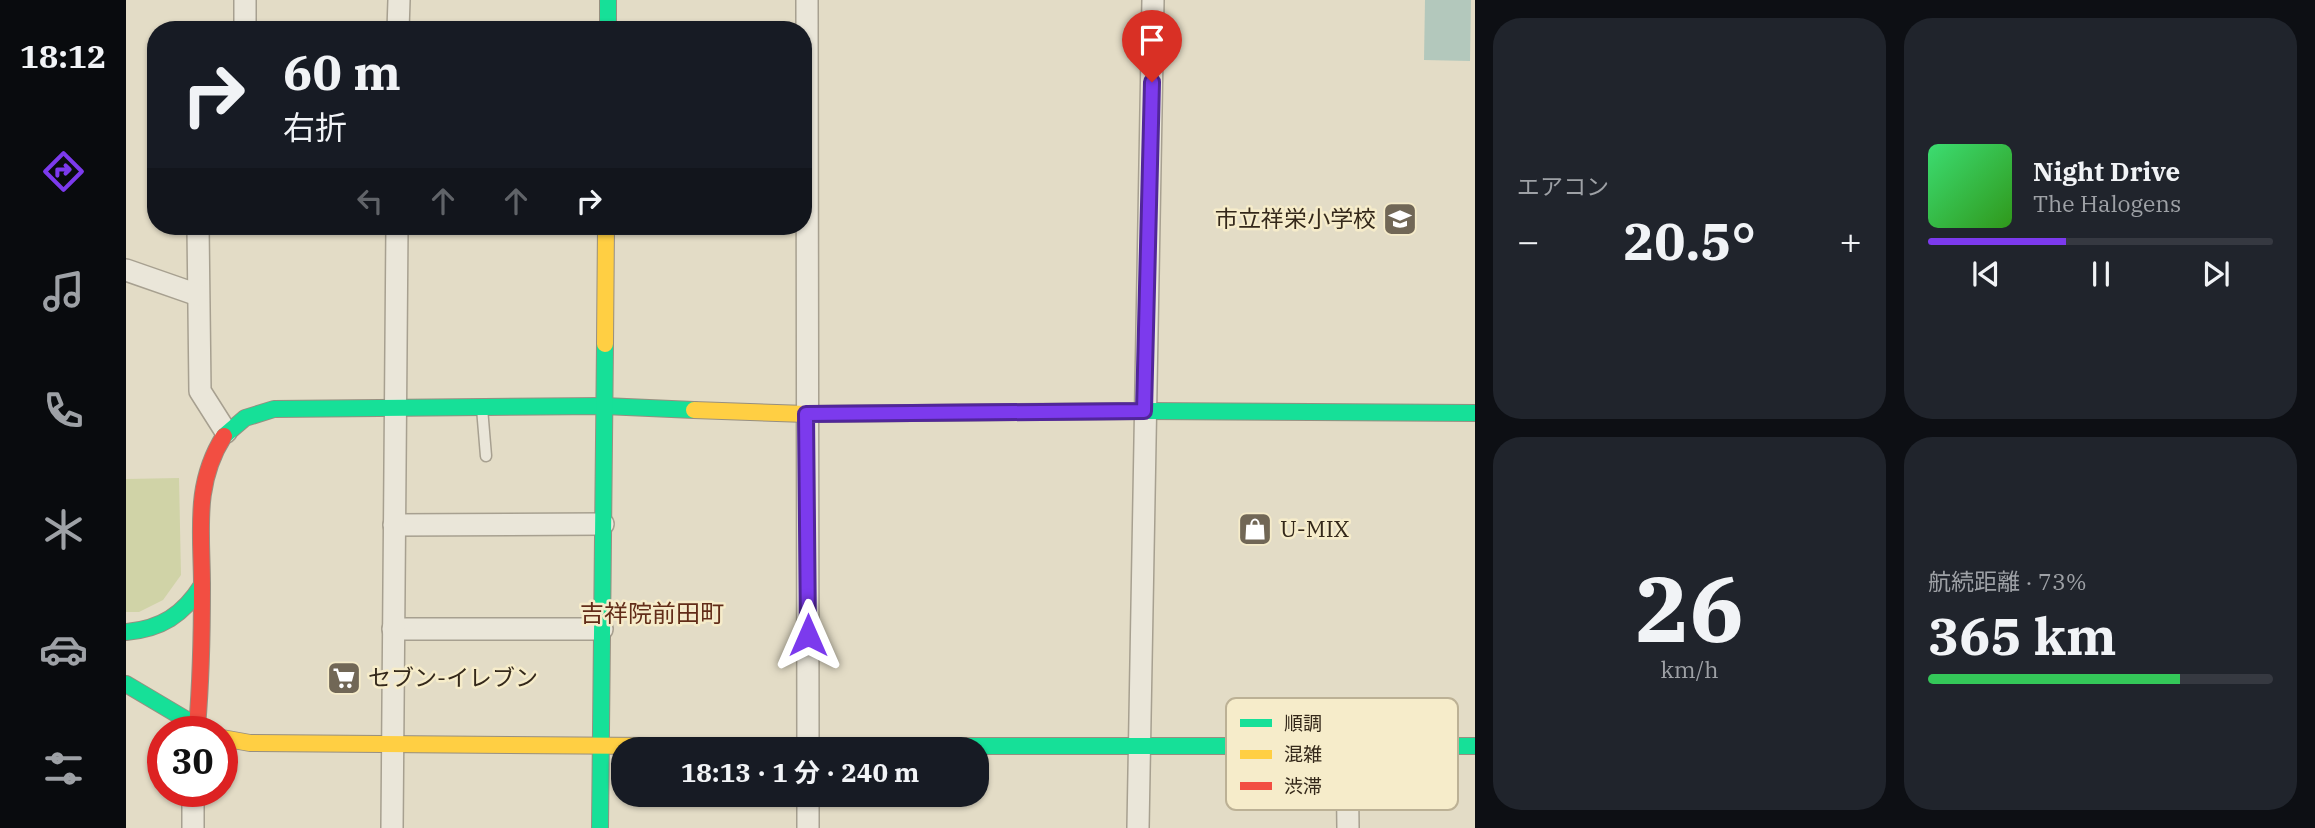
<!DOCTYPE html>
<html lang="ja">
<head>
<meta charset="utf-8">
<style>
	body { margin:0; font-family:"IBM Plex Serif","Noto Sans JP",serif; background:#20242c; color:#f1f3f6; height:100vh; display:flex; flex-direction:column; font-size:26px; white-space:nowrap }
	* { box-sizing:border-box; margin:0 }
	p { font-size:23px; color:#9ea1a6 }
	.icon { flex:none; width:38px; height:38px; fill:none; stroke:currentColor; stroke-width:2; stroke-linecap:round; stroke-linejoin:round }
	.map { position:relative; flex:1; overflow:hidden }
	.drawer { display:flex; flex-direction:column; gap:18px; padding:18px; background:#0d0f14; width:840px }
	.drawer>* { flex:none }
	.top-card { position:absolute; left:21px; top:21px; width:665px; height:214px; border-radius:28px; box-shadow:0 2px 5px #0004; background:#171b24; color:#f1f3f6; overflow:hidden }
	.speed { position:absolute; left:21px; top:716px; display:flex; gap:14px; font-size:35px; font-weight:700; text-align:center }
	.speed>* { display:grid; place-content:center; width:91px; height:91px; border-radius:50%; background:#171b24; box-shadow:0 2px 5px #0004; line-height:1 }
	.speed .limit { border:10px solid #d22; background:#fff; color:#111 }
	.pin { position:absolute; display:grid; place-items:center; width:60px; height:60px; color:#fff; margin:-72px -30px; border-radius:50% 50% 50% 0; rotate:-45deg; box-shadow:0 0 7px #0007 }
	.pin .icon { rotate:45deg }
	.me { position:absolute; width:77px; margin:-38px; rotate:0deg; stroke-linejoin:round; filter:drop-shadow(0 0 5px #0008) }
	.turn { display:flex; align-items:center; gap:24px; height:147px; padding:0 21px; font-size:32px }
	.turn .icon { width:91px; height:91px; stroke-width:2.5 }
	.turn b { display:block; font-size:49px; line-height:60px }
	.lanes { display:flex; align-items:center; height:66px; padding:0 21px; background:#0003; justify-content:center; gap:35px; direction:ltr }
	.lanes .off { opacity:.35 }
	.big { font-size:52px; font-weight:700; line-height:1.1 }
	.drawer .card { flex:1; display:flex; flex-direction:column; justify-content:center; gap:10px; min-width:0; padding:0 24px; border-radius:28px; background:#20242c }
	.drawer .dial { align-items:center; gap:0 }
	.dial b { font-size:91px; line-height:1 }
	.song { display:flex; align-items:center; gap:21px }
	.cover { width:84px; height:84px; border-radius:10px; background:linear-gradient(135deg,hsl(140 70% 55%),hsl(110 70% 35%)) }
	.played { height:7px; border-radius:4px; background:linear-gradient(90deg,#7c3aed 40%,#363941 40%) }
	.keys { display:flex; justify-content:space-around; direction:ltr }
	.heat { display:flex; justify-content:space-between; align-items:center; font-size:38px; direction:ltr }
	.charge { height:10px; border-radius:5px; background:linear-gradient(90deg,#34c759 73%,#363941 0) }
	.drawer .tiles { flex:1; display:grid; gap:18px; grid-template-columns:repeat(2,1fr) }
	.trip { position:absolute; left:485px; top:737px; width:378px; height:70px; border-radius:28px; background:#171b24; box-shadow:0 2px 5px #0004; font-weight:700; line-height:70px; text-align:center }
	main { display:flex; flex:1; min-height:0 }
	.tab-bar { display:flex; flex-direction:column; width:126px; justify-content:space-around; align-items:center; background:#090b0e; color:#9ea1a6 }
	.tab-bar .icon { width:49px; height:49px }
	.tab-bar .current { color:#7c3aed }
	.tab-bar b { font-size:32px; color:#f1f3f6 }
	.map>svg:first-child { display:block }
	.green { fill:#d0d3a7 }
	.water { fill:#b3c8bc }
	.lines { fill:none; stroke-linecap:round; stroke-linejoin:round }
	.lane-casing { stroke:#a7a090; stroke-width:13 }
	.street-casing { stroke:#a7a090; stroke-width:24 }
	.fast-casing { stroke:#978f80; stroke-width:18 }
	.slow-casing { stroke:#978f80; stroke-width:18 }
	.jam-casing { stroke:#978f80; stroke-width:18 }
	.lane { stroke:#eae6d9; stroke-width:10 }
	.street { stroke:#eae6d9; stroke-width:21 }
	.fast { stroke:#16e098; stroke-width:16 }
	.slow { stroke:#ffcf43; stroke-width:16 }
	.jam { stroke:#f24e42; stroke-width:16 }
	.route-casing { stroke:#51269a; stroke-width:18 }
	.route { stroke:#7c3aed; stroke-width:12 }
	.labels { text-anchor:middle; stroke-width:5; stroke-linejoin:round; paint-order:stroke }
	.poi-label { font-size:23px; fill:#34281a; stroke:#f6ecca; text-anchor:start }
	.neighbourhood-label { font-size:24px; fill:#622c18; stroke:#f6ecca }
	.key { fill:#f6ecca; stroke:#bcb195; stroke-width:2 }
	.key-label { font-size:19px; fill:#34281a }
</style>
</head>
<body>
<main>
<nav class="tab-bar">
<b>18:12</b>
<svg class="icon current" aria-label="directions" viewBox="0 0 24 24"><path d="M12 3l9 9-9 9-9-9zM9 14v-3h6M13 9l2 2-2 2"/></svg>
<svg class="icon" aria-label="music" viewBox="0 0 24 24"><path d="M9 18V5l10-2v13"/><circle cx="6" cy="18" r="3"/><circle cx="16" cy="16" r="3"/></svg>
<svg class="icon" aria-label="phone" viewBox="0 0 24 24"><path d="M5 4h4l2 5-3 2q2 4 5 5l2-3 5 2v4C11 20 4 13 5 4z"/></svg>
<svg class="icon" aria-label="climate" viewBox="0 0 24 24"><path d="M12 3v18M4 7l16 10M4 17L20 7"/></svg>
<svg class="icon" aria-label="car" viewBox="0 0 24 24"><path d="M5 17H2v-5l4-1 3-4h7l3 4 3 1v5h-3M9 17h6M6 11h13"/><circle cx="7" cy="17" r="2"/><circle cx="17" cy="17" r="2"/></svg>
<svg class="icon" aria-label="filters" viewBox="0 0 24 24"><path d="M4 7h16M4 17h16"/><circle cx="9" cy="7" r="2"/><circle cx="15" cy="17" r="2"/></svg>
</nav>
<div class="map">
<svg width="1349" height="828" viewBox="0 0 1349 828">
	<rect width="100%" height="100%" fill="#e3dcc6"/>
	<path class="green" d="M53,478L55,575L37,600L13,612H0V479Z"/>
	<path class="water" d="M1299,0H1345L1344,61L1298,60Z"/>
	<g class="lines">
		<g class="lane-casing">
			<path id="lane" d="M356,408L360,456"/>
		</g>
		<g class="street-casing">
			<g id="street">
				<path d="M119,0V30"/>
				<path d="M681,0L682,749"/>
				<path d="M272,30L273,0"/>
				<path d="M72,226L74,391L100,432"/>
				<path d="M0,270L72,295"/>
				<path d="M268,525L477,524"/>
				<path d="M267,629H476"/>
				<path d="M1221,746L1222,828"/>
				<path d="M67,791V828"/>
				<path d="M266,828L271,226"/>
				<path d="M682,828V794"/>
				<path d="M1012,828L1027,0"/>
			</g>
		</g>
		<g class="fast-casing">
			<g id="fast">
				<path d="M482,0V30"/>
				<path d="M787,413L1019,411L1349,413"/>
				<path d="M98,436L119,418L148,409L478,406L568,410"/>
				<path d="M0,632C35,629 57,615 76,585"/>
				<path d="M0,684L81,732"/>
				<path d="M525,746H1349"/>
				<path d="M474,828L479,344"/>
			</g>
		</g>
		<g class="slow-casing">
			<g id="slow">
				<path d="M479,344L480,226"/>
				<path d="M568,410L680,414L787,413"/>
				<path d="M96,738L124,743L525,746"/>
			</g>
		</g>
		<g class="jam-casing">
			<path id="jam" d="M71,727C75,681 76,634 76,587C76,532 67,485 98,436"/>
		</g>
		<use href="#lane" class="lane"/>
		<use href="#street" class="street"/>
		<use href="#fast" class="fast"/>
		<use href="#slow" class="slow"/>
		<use href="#jam" class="jam"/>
	</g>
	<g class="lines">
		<g class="route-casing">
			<path id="route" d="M682,635L680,414L1018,411L1026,82"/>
		</g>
		<use href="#route" class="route"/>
	</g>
	<defs>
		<g id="school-square" transform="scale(1.75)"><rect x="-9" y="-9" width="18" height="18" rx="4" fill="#716756" stroke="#f6ecca"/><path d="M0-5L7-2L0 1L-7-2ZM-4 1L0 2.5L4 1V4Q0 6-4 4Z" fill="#fff"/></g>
		<g id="shop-square" transform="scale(1.75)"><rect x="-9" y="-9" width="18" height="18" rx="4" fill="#716756" stroke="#f6ecca"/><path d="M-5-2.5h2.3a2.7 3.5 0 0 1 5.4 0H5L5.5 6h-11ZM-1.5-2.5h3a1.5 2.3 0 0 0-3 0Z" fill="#fff"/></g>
		<g id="supermarket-square" transform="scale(1.75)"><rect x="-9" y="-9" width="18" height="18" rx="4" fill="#716756" stroke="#f6ecca"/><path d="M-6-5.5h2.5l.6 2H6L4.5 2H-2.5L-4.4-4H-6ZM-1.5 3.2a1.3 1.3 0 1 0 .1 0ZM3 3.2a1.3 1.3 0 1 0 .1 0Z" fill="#fff"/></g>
	</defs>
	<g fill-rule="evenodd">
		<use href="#school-square" x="1274" y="219"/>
		<use href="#shop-square" x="1129" y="529"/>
		<use href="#supermarket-square" x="218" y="678"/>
	</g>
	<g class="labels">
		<g class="poi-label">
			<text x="1250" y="227" text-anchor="end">市立祥栄小学校</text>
			<text x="1154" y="537">U-MIX</text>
			<text x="242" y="686">セブン-イレブン</text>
		</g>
		<g class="neighbourhood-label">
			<text x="526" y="622">吉祥院前田町</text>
		</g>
	</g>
	<rect x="1100" y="698" width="232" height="112" rx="10" class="key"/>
	<rect x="1114" y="719" width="32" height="8" fill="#16e098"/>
	<rect x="1114" y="750" width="32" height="9" fill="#ffcf43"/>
	<rect x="1114" y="782" width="32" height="8" fill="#f24e42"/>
	<g class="key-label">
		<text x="1158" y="730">順調</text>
		<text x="1158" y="761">混雑</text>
		<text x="1158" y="793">渋滞</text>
	</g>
</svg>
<div class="speed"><div class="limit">30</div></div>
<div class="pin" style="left:1026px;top:82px;background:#d93025"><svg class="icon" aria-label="arrive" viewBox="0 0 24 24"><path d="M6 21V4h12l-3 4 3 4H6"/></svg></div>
<svg class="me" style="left:682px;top:635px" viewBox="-20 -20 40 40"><path d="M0-17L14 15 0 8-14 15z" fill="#7c3aed" stroke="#fff" stroke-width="4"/></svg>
<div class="trip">18:13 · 1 分 · 240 m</div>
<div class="top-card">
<div class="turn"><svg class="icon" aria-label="right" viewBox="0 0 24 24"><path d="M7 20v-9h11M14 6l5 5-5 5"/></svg><div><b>60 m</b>右折</div></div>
<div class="lanes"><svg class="icon off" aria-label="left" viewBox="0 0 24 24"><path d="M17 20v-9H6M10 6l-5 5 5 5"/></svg><svg class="icon off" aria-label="ahead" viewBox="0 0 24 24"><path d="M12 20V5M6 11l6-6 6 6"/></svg><svg class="icon off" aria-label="ahead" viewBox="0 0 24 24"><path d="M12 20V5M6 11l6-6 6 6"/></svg><svg class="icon" aria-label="right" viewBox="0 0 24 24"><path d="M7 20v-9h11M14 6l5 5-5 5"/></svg></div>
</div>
</div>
<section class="drawer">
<div class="tiles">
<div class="card"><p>エアコン</p>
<div class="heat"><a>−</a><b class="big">20.5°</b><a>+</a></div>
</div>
<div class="card">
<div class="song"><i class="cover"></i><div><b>Night Drive</b><p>The Halogens</p></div></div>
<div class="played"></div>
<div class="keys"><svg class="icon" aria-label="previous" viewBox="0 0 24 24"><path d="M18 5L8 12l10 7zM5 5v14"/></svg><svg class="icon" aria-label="pause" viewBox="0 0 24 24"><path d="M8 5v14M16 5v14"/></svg><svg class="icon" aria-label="next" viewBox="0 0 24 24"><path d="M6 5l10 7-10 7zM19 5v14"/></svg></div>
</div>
<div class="card dial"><b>26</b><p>km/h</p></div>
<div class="card"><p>航続距離 · 73%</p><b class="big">365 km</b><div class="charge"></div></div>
</div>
</section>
</main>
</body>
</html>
